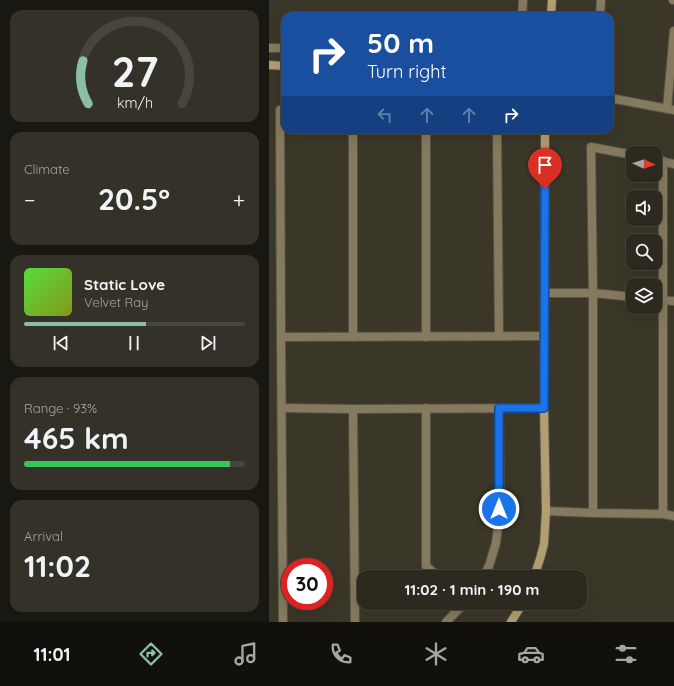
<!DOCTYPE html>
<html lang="en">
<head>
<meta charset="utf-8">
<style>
	body { margin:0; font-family:Quicksand,sans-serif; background:#343128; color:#f1f3f6; height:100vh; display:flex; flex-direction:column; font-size:15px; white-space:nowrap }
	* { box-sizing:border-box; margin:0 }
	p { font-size:13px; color:#a6a6a4 }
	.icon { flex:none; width:22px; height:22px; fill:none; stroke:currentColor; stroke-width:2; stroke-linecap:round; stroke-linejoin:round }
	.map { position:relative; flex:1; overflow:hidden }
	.drawer { display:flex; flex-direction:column; gap:10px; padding:10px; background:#181711; width:269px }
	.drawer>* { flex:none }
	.top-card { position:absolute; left:12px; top:12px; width:333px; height:122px; border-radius:12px; box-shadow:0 4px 16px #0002,0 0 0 1px #48453d; background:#1a4fa0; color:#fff; overflow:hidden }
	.needle { width:26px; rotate:93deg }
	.fabs { position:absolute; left:357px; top:146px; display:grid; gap:8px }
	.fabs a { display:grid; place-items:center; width:36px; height:36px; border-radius:8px; background:#2c291f; box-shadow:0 4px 16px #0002,0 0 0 1px #48453d; font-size:20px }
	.speed { position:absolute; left:12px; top:558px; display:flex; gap:8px; font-size:20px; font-weight:700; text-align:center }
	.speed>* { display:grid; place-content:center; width:52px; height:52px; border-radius:50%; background:#2c291f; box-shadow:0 4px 16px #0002,0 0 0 1px #48453d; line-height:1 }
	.speed .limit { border:6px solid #d22; background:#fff; color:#111 }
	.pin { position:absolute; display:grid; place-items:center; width:34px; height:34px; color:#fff; margin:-41px -17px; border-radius:50% 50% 50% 0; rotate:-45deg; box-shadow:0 0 4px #0007 }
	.pin .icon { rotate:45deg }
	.me { position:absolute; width:44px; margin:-22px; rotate:0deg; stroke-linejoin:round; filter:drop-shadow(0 0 3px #0008) }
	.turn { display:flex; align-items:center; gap:14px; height:84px; padding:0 20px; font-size:18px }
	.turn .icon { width:52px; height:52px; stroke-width:2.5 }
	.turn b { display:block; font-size:28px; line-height:34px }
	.lanes { display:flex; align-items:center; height:38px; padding:0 20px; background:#0003; justify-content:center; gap:20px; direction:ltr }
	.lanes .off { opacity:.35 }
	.big { font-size:30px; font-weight:700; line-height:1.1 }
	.drawer .tile { flex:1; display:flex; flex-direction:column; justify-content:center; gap:6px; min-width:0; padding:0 14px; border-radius:12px; background:#343128 }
	.drawer .dial { align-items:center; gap:0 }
	.dial svg { height:104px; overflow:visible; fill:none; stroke:#48453d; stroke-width:7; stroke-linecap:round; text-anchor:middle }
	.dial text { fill:#f1f3f6; stroke:none }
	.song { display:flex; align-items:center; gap:12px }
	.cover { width:48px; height:48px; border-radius:6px; background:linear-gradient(135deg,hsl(110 70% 55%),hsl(70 70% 35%)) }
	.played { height:4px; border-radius:2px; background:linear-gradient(90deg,#8abfa5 55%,#48453d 55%) }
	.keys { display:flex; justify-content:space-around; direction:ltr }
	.heat { display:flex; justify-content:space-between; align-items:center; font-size:22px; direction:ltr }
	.charge { height:6px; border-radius:3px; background:linear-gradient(90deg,#34c759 93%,#48453d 0) }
	.trip { position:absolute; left:88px; top:570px; width:230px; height:40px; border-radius:12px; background:#2c291f; box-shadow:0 4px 16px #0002,0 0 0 1px #48453d; font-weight:700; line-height:40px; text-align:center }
	.menu { display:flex; height:64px; justify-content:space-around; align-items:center; background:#12100c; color:#a6a6a4 }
	.menu .icon { width:28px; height:28px }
	.menu .selected { color:#8abfa5 }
	.menu b { font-size:18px; color:#f1f3f6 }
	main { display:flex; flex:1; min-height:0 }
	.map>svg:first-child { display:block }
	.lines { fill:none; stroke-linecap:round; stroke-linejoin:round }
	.street-casing { stroke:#565346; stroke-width:10 }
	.secondary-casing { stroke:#565346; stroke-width:10 }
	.street { stroke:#857a5e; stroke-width:8 }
	.secondary { stroke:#b19f73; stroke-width:8 }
	.route-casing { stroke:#114b97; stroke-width:10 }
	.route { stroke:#1a73e8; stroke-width:7 }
</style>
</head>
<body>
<main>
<section class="drawer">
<div class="tile dial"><svg viewBox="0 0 100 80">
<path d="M14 69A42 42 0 1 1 86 69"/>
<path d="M14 69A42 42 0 0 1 10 36" stroke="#8abfa5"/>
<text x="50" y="56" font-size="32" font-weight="700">27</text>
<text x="50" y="72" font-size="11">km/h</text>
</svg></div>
<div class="tile"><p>Climate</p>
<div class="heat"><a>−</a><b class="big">20.5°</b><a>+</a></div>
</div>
<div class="tile">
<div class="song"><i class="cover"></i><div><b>Static Love</b><p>Velvet Ray</p></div></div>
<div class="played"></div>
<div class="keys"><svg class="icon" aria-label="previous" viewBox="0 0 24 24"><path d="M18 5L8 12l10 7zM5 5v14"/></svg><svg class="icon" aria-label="pause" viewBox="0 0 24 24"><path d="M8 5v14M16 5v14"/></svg><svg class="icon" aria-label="next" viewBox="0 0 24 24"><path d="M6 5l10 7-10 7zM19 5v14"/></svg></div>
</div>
<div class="tile"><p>Range · 93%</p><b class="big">465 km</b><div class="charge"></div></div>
<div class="tile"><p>Arrival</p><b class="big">11:02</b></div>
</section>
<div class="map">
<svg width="405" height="622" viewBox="0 0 405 622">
	<rect width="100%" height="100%" fill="#3a3729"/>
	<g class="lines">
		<g class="street-casing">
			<g id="street">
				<path d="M404,0H405"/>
				<path d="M253,16L254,0"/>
				<path d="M331,16L332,0"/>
				<path d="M0,48H16"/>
				<path d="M341,98L405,110"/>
				<path d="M398,109L405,31"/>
				<path d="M228,130L230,336"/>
				<path d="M386,160L405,164"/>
				<path d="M276,293H324L364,297"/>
				<path d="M386,300L405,301"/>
				<path d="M12,337L276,336"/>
				<path d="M84,337V130"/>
				<path d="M157,337V130"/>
				<path d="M13,408L84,409L275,408"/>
				<path d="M157,408V566L170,577"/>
				<path d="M84,409L86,622"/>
				<path d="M277,511L324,513L394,514L405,516"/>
				<path d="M324,513V293L322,147L364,155"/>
				<path d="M394,514V161"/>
				<path d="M214,577L220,566L227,543L231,509L230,408"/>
				<path d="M14,622L12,337L11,110H16"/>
				<path d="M177,622L196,603"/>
			</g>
		</g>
		<g class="secondary-casing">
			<g id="secondary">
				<path d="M282,16L283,0"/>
				<path d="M0,65L16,66"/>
				<path d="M265,577L271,559L275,544L277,511L275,408L276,130"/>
				<path d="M242,622L254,603"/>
			</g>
		</g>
		<use href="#street" class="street"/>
		<use href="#secondary" class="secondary"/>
	</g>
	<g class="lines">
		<g class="route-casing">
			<path id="route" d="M230,509V408H275L276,189"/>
		</g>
		<use href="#route" class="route"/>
	</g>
</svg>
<div class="fabs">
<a><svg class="needle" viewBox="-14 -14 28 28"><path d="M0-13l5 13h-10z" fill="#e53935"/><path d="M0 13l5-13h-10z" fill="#a6a6a4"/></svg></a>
<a><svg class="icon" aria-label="sound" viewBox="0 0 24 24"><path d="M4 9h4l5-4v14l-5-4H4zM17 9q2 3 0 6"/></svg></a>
<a><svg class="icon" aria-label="search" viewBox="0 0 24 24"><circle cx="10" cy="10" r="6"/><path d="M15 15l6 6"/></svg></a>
<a><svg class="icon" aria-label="layers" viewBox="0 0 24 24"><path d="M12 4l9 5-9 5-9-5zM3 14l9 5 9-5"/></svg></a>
</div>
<div class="speed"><div class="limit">30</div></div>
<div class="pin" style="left:276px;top:189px;background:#d93025"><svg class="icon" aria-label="arrive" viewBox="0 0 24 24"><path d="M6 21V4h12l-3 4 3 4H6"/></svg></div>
<svg class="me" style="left:230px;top:509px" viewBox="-20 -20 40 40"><circle r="17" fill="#1a73e8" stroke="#fff" stroke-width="3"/><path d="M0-11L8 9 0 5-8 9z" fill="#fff"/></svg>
<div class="trip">11:02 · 1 min · 190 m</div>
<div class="top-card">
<div class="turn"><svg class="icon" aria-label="right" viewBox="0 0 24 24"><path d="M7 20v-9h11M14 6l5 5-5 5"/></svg><div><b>50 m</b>Turn right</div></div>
<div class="lanes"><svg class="icon off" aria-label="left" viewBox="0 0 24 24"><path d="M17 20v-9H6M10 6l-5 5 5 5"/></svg><svg class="icon off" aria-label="ahead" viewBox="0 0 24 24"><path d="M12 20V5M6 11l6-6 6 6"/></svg><svg class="icon off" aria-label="ahead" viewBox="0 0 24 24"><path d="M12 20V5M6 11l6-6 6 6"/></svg><svg class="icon" aria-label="right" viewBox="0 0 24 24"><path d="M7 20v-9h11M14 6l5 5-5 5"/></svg></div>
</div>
</div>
</main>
<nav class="menu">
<b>11:01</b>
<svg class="icon selected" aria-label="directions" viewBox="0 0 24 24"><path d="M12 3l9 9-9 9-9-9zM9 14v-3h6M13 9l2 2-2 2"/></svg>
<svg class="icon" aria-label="music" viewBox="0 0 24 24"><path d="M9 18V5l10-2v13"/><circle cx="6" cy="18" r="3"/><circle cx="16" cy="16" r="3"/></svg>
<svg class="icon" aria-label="phone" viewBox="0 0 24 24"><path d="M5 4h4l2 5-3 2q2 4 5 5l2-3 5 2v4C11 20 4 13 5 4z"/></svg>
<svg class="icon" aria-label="climate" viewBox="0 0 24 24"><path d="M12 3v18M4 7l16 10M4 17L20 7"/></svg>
<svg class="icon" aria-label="car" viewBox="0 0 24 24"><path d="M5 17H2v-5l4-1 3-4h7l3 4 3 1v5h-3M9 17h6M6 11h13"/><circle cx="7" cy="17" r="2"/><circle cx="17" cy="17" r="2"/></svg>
<svg class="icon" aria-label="filters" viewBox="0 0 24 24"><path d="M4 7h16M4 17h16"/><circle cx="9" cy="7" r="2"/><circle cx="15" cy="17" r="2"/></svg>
</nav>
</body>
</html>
